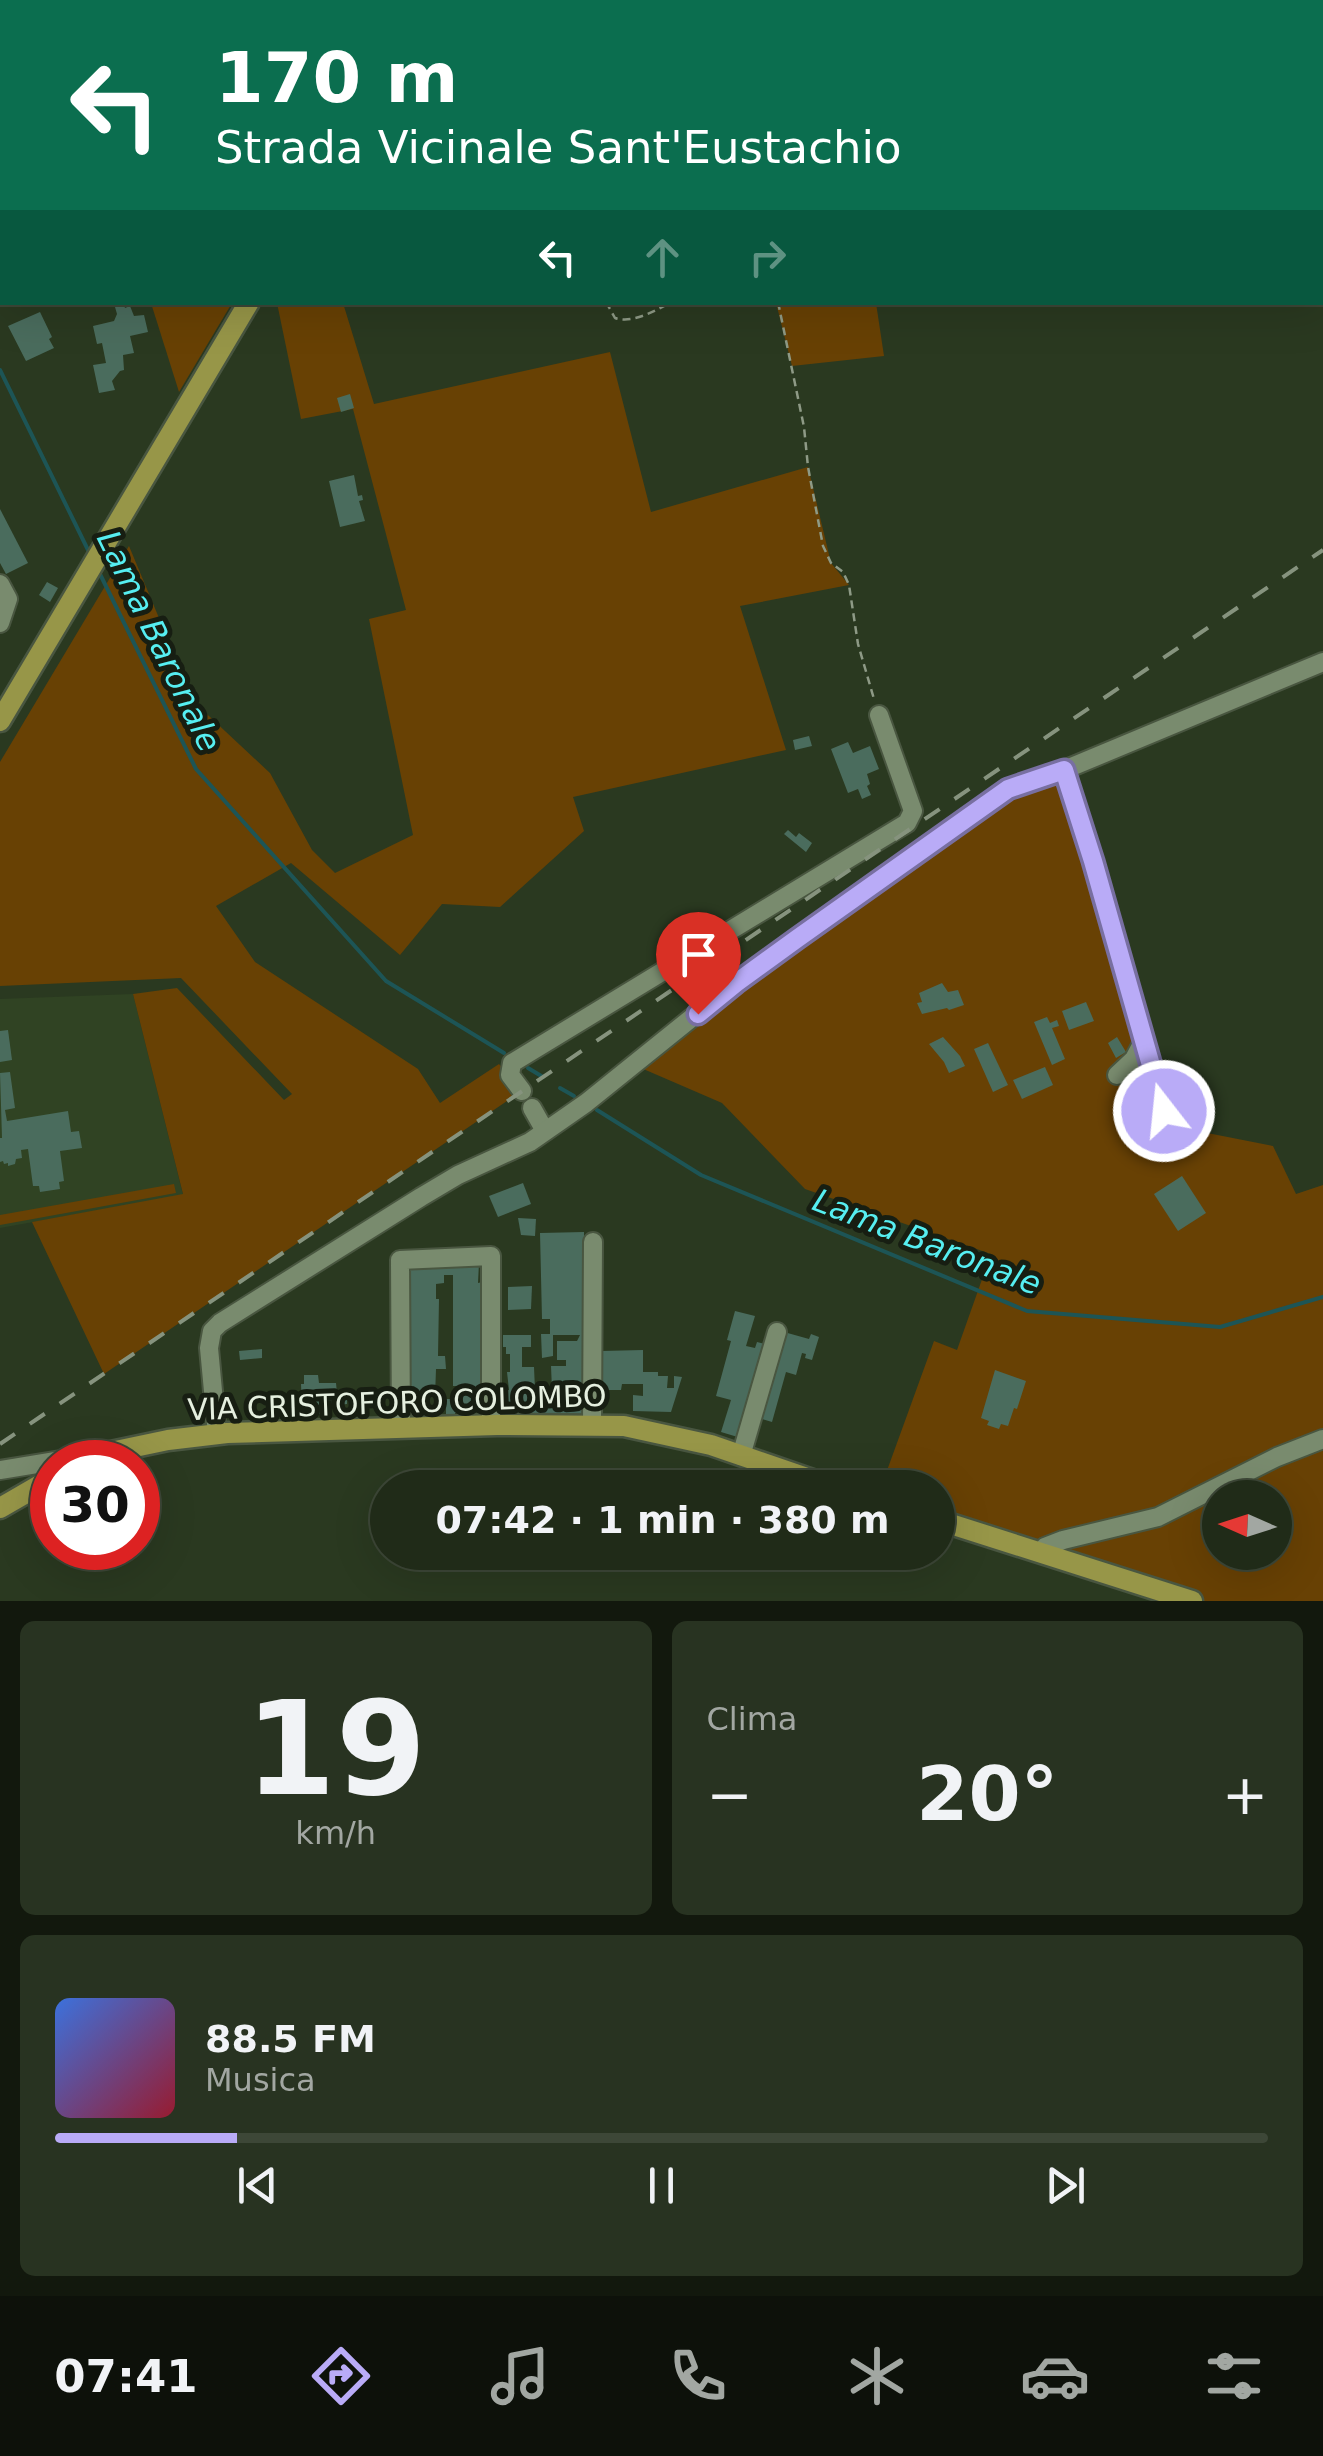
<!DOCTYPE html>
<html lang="it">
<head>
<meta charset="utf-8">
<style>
	body { margin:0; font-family:"DejaVu Sans",sans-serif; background:#283321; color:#f1f3f6; height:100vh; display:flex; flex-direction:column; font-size:38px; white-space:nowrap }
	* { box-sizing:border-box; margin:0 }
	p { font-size:32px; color:#a2a7a2 }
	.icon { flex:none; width:55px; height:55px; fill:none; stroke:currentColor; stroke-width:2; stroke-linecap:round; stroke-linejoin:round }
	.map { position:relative; height:1601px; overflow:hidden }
	.panel { display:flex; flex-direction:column; gap:20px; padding:20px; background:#12180d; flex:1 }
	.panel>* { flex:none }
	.top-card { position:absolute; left:0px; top:0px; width:1325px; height:305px; box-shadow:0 10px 40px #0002,0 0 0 2px #3d4737; background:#0b6e4f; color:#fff; overflow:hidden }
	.needle { width:65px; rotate:273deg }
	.fabs { position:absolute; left:1202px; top:1480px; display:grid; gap:20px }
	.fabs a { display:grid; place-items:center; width:90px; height:90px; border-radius:50%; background:#202b18; box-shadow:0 10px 40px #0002,0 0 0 2px #3d4737; font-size:50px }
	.speed { position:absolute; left:30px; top:1440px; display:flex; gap:20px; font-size:50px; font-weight:700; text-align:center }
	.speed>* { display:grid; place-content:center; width:130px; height:130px; border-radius:50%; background:#202b18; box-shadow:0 10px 40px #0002,0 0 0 2px #3d4737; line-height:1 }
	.speed .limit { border:15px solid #d22; background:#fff; color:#111 }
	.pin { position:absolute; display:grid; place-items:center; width:85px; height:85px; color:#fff; margin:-102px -42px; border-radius:50% 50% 50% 0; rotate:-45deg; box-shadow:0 0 10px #0007 }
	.pin .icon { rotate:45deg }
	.me { position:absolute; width:110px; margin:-55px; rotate:344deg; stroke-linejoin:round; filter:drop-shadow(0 0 8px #0008) }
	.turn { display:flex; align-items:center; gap:35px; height:210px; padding:0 50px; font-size:45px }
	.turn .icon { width:130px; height:130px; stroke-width:2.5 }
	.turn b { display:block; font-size:70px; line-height:85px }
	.lanes { display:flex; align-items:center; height:95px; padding:0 50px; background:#0003; justify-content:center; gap:50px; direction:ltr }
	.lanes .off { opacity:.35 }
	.big { font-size:75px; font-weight:800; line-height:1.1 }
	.panel .tile { flex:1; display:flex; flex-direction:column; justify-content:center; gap:15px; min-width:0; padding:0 35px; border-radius:15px; background:#283321 }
	.panel .dial { align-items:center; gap:0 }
	.dial b { font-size:130px; line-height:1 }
	.song { display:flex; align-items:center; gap:30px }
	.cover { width:120px; height:120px; border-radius:15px; background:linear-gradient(135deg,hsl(220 70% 55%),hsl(350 70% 35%)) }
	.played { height:10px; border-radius:5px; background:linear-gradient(90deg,#b9abf7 15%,#3d4737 15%) }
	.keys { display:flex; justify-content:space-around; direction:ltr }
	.heat { display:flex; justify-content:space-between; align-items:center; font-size:55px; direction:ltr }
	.panel .tiles { flex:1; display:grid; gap:20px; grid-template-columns:1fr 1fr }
	.tile:last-child { grid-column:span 2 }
	.trip { position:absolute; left:370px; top:1470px; width:585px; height:100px; border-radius:50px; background:#202b18; box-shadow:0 10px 40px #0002,0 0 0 2px #3d4737; font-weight:800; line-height:100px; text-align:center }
	.dock { display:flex; height:160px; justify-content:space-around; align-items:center; background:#0d110a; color:#a2a7a2 }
	.dock .icon { width:70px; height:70px }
	.dock .selected { color:#b9abf7 }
	.dock b { font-size:45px; color:#f1f3f6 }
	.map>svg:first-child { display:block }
	.built { fill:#304323 }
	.green { fill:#684104; fill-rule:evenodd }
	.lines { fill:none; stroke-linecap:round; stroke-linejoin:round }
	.stream { stroke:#1d5556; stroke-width:4 }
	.building { fill:#4a6c5d }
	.minor-casing { stroke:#495640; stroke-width:22 }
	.major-casing { stroke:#495640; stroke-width:25 }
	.path { stroke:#8e9a86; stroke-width:2.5; stroke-dasharray:8 5; stroke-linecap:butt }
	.minor { stroke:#798b6e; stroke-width:18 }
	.major { stroke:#979648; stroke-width:20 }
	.rail { stroke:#86937e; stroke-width:4; stroke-dasharray:18 18; stroke-linecap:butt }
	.route-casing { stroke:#786fa1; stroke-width:25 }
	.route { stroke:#b9abf7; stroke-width:18 }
	.labels { text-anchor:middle; stroke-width:10; stroke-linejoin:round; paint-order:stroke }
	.street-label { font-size:30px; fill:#e5efdf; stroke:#171e12 }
	.water-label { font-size:32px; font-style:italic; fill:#56eef1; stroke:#171e12 }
</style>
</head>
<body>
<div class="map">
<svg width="1323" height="1601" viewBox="0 0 1323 1601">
	<rect width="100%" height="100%" fill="#2a3920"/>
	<path class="built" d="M133,994L183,1195L0,1228V999Z"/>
	<g class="green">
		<path d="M151,303H232L179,392Z"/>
		<path d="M277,303H343L374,404L610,352L651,512L808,467L831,563L849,585L740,606L786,750L573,797L584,831L500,907L442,904L400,955L291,863L216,906L255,962L418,1069L440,1103L499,1064L522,1091L104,1374L32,1222L183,1194L133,994L177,988L284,1100L292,1094L181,978L0,986V762L129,546L194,702L270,773L312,850L335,873L413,835L369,619L406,610L353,409L301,419Z"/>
		<path d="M776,303H876L884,356L792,366Z"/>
		<path d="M1065,775L1172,1126L1273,1146L1296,1194L1323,1185V1601H1192L938,1520V1488L881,1487L934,1341L957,1350L991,1254L805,1189L722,1103L641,1068L697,1017L984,814ZM1220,1498H1275V1552H1220Z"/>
		<path d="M174,1184L176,1193L0,1225V1215Z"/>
	</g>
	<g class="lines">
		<g class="stream">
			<path d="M0,370L89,552"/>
			<path d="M98,570L196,769L386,981L504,1053"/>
			<path d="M528,1068L543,1077"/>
			<path d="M560,1088L574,1096"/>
			<path d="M597,1110L701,1175L1027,1311L1220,1327L1323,1297"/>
		</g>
	</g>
	<g class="building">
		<path d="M124,305L125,308L130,306L134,316L144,315L148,332L130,336L134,353L123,355L124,370L120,371L112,381L115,390L99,393L93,365L106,363L102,343L97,344L93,326L114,321L117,314L115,307Z"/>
		<path d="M40,312L52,337L49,339L54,348L26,361L8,326Z"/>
		<path d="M350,394L354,408L341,412L337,398Z"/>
		<path d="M354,475L358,496L362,495L363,500L359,501L365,521L340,527L329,481Z"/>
		<path d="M0,509L28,563L6,574L0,563Z"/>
		<path d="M47,582L58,588L50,602L39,595Z"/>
		<path d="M809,736L812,746L795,750L793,740Z"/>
		<path d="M848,742L853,753L870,746L879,769L867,774L870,784L867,786L871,795L862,799L858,789L848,793L831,749Z"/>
		<path d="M788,830L796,837L799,833L812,843L806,852L784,834Z"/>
		<path d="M942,983L948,992L958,990L964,1005L949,1010L947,1008L922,1014L917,1003L922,1002L919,993Z"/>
		<path d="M1086,1002L1094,1021L1069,1030L1062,1011Z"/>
		<path d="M1047,1017L1050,1023L1057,1020L1059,1026L1052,1028L1065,1059L1052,1065L1034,1022Z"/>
		<path d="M8,1030L12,1060L0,1062V1031Z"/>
		<path d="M943,1037L960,1056L965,1066L949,1073L944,1062L929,1044Z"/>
		<path d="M1117,1037L1126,1052L1116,1058L1108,1043Z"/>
		<path d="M988,1043L1008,1085L993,1092L974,1049Z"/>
		<path d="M1045,1067L1053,1085L1022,1099L1013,1080Z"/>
		<path d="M10,1072L15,1108L5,1110L7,1121L68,1111L71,1132L79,1131L82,1148L60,1151L64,1181L59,1182L60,1189L40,1192L39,1186H33L28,1149L21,1150L22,1158L16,1159L15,1164L8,1166V1163L4,1164L3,1161L0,1162V1138H2L0,1073Z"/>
		<path d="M1144,1073L1154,1108L1140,1111L1135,1092L1139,1090L1135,1076Z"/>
		<path d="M1182,1176L1206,1213L1178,1231L1154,1194Z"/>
		<path d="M523,1183L531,1204L498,1217L489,1196Z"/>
		<path d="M518,1218L536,1219L535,1236L521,1235Z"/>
		<path d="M584,1232V1402L586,1418L544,1419V1415H540V1418L499,1417L496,1391L509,1390L507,1372H510V1354H506V1347H503V1335H531V1347H522V1367H534L535,1390H541V1401L563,1400V1390H552L551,1366H566V1360H557V1341H577L580,1335H553V1356L542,1358L541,1334H550V1319H542L540,1233Z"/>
		<path d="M446,1261L479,1263L478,1283L482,1282V1397H485V1410L455,1413V1418H446V1399H457V1386H453V1275H444V1283L436,1284V1299H439L438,1356H445L446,1369H436L435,1397H414V1387H410V1269H446Z"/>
		<path d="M532,1286L531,1309L508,1310V1287Z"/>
		<path d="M735,1311L755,1316L746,1346L755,1348L757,1342L769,1345L741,1438L721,1432L731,1400L716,1396L731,1341L727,1340Z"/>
		<path d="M784,1332L809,1339L811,1334L819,1337L812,1360L805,1358L806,1354L802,1353L796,1375L786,1372L772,1422L759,1418Z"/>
		<path d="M262,1349V1358L240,1360L239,1351Z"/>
		<path d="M643,1350V1372H658V1376H668L667,1388H674V1376L682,1377L671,1412L633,1411V1395L643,1396V1384H622L621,1390H601V1351Z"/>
		<path d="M995,1370L1026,1381L1017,1409L1014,1408L1008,1426L1001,1424L999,1429L987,1425L989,1421L981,1418Z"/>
		<path d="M304,1375H318L319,1383H336L337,1393H347V1404L320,1407V1414H312V1407L302,1408L301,1384H304Z"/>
	</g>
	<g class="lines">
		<g class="minor-casing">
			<g id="minor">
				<path d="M123,2L125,0"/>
				<path d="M308,2L312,0"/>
				<path d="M324,2L330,0"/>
				<path d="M1322,9H1323"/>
				<path d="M0,214L2,213"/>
				<path d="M0,240L2,244"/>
				<path d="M0,584L8,599L0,623"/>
				<path d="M1064,770L1093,861L1164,1111"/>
				<path d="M1117,1075L1134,1059L1144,1040"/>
				<path d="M522,1091L510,1075L512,1063L907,823L913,811L879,715"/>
				<path d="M532,1108L545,1131"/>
				<path d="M592,1425L593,1242"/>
				<path d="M401,1428L400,1260L491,1256V1426"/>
				<path d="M217,1434L209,1348L212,1331L220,1323L421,1197L458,1175L530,1142L586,1103L735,983L1008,789L1064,770L1323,662"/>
				<path d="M741,1456L777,1332"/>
				<path d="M0,1470L98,1454"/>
				<path d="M1040,1552L1045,1547L1063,1540L1158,1517L1277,1457L1323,1439"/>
			</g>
		</g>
		<g class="major-casing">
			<g id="major">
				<path d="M375,0L376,2"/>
				<path d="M433,2L434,0"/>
				<path d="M0,721L249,302"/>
				<path d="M85,1462L106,1453L168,1440L227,1433L497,1425L624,1426L711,1445L836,1488"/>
				<path d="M0,1508L52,1478"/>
				<path d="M938,1520L1192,1601"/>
			</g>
		</g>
		<g class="path">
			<path d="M606,302L615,318C634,324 655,310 672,302"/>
			<path d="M778,302L804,427L808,467L823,546L831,563L843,572L849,585L858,644L874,699"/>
		</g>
		<use href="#minor" class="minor"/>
		<use href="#major" class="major"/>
		<path class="rail" d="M0,1444L1323,550"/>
	</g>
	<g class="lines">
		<g class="route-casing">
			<path id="route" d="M698,1014L736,983L798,938L1008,789L1064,770L1093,861L1164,1111"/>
		</g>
		<use href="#route" class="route"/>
	</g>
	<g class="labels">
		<g class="street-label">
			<text transform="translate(397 1403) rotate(-2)" y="10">VIA CRISTOFORO COLOMBO</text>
		</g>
		<g class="water-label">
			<text transform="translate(159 641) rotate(64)" y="11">Lama Baronale</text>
			<text transform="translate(927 1242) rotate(21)" y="11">Lama Baronale</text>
		</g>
	</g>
</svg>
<div class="fabs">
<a><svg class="needle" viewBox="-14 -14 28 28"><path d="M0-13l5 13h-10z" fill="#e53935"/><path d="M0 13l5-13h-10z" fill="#a2a7a2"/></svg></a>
</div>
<div class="speed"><div class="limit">30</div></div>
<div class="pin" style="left:698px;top:1014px;background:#d93025"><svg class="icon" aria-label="arrive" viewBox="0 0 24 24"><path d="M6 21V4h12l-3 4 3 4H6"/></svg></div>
<svg class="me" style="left:1164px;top:1111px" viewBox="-20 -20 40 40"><circle r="17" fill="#b9abf7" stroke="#fff" stroke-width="3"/><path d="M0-11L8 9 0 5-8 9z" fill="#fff"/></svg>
<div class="trip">07:42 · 1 min · 380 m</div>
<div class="top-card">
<div class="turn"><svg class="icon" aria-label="left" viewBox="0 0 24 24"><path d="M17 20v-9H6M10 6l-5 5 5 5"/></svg><div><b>170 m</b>Strada Vicinale Sant'Eustachio</div></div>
<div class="lanes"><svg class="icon" aria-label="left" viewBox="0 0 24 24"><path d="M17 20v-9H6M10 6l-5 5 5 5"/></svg><svg class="icon off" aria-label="ahead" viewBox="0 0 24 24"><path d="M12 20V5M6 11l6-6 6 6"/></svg><svg class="icon off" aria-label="right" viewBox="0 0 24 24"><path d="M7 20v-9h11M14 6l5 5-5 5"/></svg></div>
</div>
</div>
<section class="panel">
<div class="tiles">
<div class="tile dial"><b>19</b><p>km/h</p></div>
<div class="tile"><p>Clima</p>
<div class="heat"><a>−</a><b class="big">20°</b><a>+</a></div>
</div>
<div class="tile">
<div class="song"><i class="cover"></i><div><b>88.5 FM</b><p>Musica</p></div></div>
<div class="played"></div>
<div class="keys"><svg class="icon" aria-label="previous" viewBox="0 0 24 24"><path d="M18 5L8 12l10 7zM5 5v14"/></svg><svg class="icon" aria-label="pause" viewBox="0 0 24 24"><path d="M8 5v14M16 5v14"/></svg><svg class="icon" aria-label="next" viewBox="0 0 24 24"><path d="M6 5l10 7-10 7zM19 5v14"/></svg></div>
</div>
</div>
</section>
<nav class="dock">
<b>07:41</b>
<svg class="icon selected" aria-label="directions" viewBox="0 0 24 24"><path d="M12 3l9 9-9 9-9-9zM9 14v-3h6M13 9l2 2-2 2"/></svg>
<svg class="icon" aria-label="music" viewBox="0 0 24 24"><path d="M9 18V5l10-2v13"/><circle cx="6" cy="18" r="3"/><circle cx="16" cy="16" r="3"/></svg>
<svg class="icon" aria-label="phone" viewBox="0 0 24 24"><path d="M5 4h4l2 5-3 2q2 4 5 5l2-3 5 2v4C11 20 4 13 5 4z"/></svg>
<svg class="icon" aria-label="climate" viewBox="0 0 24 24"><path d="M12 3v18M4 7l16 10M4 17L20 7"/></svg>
<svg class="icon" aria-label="car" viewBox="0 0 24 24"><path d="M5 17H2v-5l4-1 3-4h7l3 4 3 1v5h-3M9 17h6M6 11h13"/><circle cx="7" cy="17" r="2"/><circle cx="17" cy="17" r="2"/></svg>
<svg class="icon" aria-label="filters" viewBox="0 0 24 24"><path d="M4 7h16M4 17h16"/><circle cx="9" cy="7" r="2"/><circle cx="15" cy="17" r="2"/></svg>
</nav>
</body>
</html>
